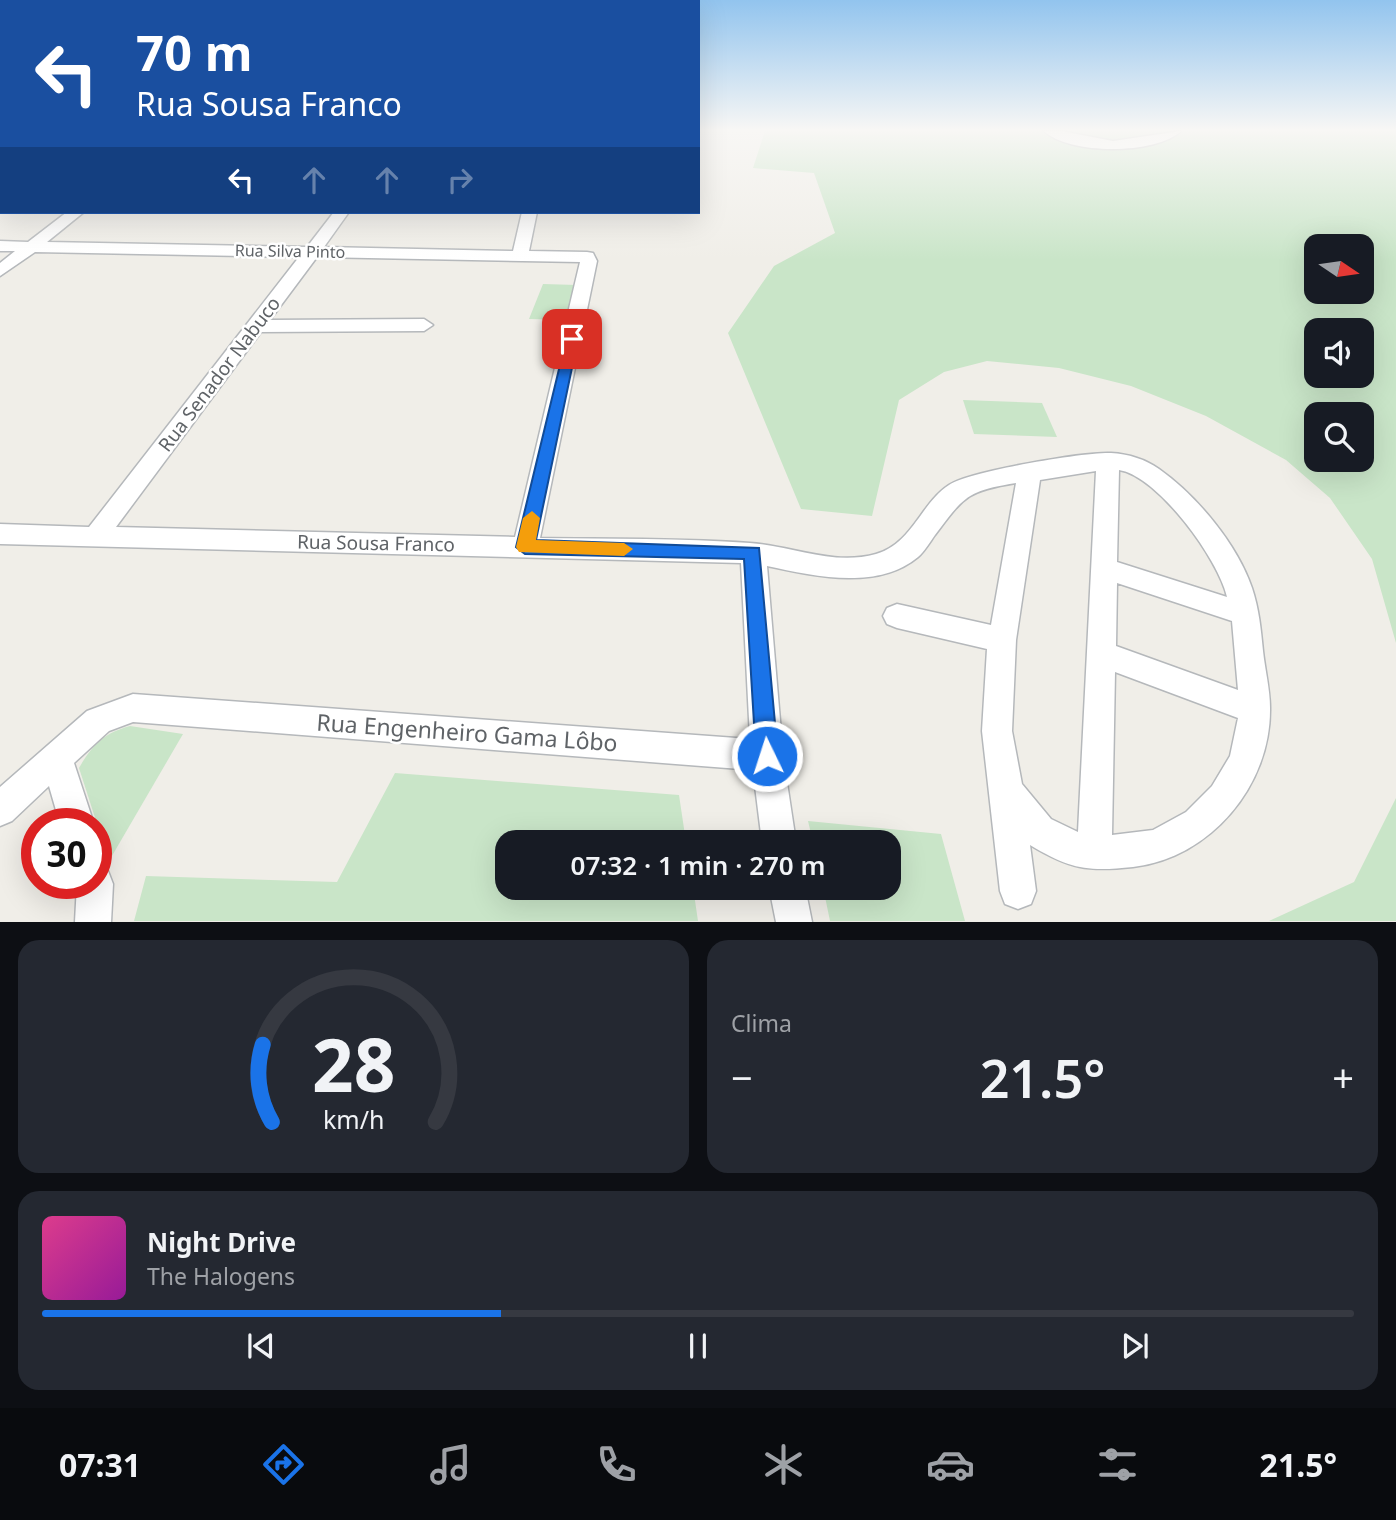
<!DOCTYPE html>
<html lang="pt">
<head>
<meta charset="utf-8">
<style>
	body { margin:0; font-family:"Noto Sans",sans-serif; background:#242831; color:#f1f3f6; height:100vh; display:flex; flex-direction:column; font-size:26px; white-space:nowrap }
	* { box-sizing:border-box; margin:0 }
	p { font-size:23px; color:#9ea1a6 }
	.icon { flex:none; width:38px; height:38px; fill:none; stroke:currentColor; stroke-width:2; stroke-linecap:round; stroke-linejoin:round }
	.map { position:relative; height:922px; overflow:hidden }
	.drawer { display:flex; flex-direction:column; gap:18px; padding:18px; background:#0d0f14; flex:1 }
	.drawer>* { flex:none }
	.banner { position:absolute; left:0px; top:0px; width:700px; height:214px; box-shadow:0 7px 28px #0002; background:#1a4fa0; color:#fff; overflow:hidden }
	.needle { width:46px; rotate:103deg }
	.controls { position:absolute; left:1304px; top:234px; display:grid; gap:14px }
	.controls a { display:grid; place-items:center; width:70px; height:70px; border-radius:14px; background:#171b24; box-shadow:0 7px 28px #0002; font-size:35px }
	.speed { position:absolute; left:21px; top:808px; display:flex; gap:14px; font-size:35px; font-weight:700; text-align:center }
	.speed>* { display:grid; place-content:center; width:91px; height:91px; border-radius:50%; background:#171b24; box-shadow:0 7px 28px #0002; line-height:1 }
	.speed .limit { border:10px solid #d22; background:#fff; color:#111 }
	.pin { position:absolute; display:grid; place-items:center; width:60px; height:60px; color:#fff; margin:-30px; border-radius:14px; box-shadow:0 4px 10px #0006 }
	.me { position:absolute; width:77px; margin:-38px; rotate:356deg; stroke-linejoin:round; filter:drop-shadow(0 0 5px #0008) }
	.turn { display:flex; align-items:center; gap:24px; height:147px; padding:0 21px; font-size:32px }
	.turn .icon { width:91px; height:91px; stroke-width:2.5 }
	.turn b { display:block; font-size:49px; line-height:60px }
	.lanes { display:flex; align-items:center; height:66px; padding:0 21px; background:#0003; justify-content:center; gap:35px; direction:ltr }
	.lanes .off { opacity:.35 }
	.big { font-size:52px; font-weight:600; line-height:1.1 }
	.drawer .tile { flex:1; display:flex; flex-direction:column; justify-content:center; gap:10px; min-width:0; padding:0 24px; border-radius:21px; background:#242831 }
	.drawer .dial { align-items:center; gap:0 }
	.dial svg { height:182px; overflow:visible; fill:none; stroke:#363941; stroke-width:7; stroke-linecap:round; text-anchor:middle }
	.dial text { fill:#f1f3f6; stroke:none }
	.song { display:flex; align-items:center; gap:21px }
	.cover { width:84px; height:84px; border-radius:10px; background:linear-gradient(135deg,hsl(330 70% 55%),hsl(300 70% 35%)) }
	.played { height:7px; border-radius:4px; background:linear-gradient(90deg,#1a73e8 35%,#363941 35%) }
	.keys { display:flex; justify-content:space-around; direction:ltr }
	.heat { display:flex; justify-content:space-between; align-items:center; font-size:38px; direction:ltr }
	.drawer .tiles { flex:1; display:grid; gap:18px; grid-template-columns:1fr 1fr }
	.tile:last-child { grid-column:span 2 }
	.trip { position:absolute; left:495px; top:830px; width:406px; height:70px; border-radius:21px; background:#171b24; box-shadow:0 7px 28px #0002; font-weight:600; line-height:70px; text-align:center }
	.tab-bar { display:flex; height:112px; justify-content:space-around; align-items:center; background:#090b0e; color:#9ea1a6 }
	.tab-bar .icon { width:49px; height:49px }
	.tab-bar .selected { color:#1a73e8 }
	.tab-bar b { font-size:32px; color:#f1f3f6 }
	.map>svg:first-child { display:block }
	.green { fill:#c9e5c8; fill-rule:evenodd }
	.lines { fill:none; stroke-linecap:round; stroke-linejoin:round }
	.minor-casing { stroke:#b5b8bb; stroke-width:3 }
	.minor { fill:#fff; fill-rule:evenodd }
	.wall { fill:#afada9 }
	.building { fill:#ccc9c5; stroke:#8f8d8a; stroke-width:2 }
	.route { fill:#1a73e8; stroke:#114b97; stroke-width:2 }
	.slow { fill:#f59e0b }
	.labels { text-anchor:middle; stroke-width:5; stroke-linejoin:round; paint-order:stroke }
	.far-street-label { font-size:16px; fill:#5f6367; stroke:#fff }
	.street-label { font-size:19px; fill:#5f6367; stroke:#fff }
	.near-street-label { font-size:23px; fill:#5f6367; stroke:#fff }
</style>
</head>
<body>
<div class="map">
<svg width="1396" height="922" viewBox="0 0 1396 922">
	<rect width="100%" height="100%" fill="#f0eee8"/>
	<g class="green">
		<path d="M765,131H1396V643L1372,559L1330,498L1286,460L1206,416L1131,386L1059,368L987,361L944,372L899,400L872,516L801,509L728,333L774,266L835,233L814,173L753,168ZM1316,247H1362V292H1316ZM1316,331H1362V376H1316ZM1316,415H1362V460H1316Z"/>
		<path d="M543,284L577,285L566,320L529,319Z"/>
		<path d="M963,400L1042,403L1057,437L974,434Z"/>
		<path d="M130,726L183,734L109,861L79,768C92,745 104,733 130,726Z"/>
		<path d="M395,773L679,795L686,842H508V887H693L698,921H134L146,876L337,882Z"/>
		<path d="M1396,798V921H1269L1354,882Z"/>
		<path d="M808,821L941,834L965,921H830L823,887H889V842H813Z"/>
	</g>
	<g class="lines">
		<g class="minor-casing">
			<g id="minor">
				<path d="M1044,131H1061L1113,141L1181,131C1156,155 1069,155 1044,131Z"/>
				<path d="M67,212H84L47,242L307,247L334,212H349L324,247L513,251L522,212H537L529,251L587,252L593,253L597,261L540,538C610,539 681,538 750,543C793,546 833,566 876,554C913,543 920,504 949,485C970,471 1084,452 1111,453C1128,454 1145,459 1159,469C1197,496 1237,544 1252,588C1259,609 1261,630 1263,651C1265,670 1270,689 1270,708C1271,786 1210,858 1133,867C1087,872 1070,869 1030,845L1036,891L1031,904L1018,909L1005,904L1000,891L982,731L987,649L897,628L887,624L883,616L887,608L897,604L991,625L1016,483C966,491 964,497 935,535C930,542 924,552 918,557C877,591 814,576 767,566L783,756L796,842H762L753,770L133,722L109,731L74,763L94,824H60L49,786L12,821L0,826V787L87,711L133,694L750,739L741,563L0,544V524L89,527L299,257L35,252L0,276V263L15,251H0V241L28,242ZM317,257L580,262L515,537L116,527L261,332L424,331L433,325L424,319L270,320ZM1119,470C1158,476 1219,560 1227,597L1117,562ZM1096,471L1078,832L1051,819L1022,784L1012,731L1016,640L1040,480ZM1117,583L1232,621L1238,690L1116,646ZM1115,672L1238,718L1230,756L1212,786L1186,812L1153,830L1112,835Z"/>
				<path d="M96,867L108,871L113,884L111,922H75L77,884H96Z"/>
				<path d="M769,887H805L812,922H776Z"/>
			</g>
		</g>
		<use href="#minor" class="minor"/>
	</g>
	<rect class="wall" x="0" y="131" width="2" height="54"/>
	<g class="building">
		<rect x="0" y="131" width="2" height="16"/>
		<path d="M2,156V167H0V157Z"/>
	</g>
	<linearGradient id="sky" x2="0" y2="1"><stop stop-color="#92c4ee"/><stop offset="0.5" stop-color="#f8f7f5"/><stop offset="1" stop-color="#f8f7f5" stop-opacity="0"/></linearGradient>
	<rect width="1396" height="260" fill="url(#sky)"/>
	<path class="route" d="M567,336L578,339L536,540L759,548L778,756L775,764L767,767L759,764L756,756L744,559L525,554L516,547Z"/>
	<path class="slow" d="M532,511L540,518L536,540L624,543L633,549L624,556L519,552L516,547L523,518Z"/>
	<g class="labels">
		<g class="far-street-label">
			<text transform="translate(290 251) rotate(1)" y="6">Rua Silva Pinto</text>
		</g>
		<g class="street-label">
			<text transform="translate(219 374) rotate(-53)" y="7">Rua Senador Nabuco</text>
			<text transform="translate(376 543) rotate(1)" y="7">Rua Sousa Franco</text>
		</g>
		<g class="near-street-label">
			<text transform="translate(467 733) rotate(4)" y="8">Rua Engenheiro Gama Lôbo</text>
		</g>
	</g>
</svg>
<div class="controls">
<a><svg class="needle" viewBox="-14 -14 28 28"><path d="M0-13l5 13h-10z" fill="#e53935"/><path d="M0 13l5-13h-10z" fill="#9ea1a6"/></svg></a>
<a><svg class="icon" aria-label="sound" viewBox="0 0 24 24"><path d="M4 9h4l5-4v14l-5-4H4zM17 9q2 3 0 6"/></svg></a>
<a><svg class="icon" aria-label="search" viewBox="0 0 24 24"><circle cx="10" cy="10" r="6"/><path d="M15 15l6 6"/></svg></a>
</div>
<div class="speed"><div class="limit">30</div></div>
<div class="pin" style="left:572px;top:339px;background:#d93025"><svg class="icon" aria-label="arrive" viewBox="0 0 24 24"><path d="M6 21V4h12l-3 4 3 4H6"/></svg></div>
<svg class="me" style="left:767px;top:756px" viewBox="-20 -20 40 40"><circle r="17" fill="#1a73e8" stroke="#fff" stroke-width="3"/><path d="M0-11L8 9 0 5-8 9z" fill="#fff"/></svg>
<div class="trip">07:32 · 1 min · 270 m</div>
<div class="banner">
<div class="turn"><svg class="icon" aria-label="left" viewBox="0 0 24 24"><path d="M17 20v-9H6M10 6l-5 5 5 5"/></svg><div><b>70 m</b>Rua Sousa Franco</div></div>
<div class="lanes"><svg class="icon" aria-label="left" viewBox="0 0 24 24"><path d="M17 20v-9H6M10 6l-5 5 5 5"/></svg><svg class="icon off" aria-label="ahead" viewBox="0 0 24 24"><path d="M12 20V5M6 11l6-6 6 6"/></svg><svg class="icon off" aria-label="ahead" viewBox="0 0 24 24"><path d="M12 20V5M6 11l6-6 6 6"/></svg><svg class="icon off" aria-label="right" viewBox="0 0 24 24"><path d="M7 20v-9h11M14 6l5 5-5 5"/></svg></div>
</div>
</div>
<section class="drawer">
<div class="tiles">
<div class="tile dial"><svg viewBox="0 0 100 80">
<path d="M14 69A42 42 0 1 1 86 69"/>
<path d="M14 69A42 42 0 0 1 10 35" stroke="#1a73e8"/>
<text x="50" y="56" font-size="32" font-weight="700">28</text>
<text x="50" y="72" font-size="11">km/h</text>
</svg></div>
<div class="tile"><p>Clima</p>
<div class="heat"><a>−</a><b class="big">21.5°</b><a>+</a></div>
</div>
<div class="tile">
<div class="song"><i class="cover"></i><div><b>Night Drive</b><p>The Halogens</p></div></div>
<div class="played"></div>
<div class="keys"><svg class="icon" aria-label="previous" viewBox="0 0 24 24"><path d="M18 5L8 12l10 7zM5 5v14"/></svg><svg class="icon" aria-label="pause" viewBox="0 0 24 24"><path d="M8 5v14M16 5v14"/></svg><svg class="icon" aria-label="next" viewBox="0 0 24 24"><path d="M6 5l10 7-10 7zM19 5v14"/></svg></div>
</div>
</div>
</section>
<nav class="tab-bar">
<b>07:31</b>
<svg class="icon selected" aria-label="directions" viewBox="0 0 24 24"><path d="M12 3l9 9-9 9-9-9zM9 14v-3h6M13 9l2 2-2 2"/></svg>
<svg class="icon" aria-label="music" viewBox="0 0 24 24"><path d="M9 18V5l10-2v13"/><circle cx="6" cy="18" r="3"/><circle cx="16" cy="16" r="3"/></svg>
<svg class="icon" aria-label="phone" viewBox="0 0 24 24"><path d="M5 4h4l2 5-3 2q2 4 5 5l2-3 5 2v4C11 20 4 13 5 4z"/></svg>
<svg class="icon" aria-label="climate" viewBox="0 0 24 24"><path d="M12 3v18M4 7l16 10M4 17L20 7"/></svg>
<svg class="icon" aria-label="car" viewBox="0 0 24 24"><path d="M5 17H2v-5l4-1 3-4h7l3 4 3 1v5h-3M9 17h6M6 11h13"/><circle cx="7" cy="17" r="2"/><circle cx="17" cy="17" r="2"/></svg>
<svg class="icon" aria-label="filters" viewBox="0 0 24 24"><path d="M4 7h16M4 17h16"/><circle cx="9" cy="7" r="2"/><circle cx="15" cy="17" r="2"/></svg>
<b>21.5°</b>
</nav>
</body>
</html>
